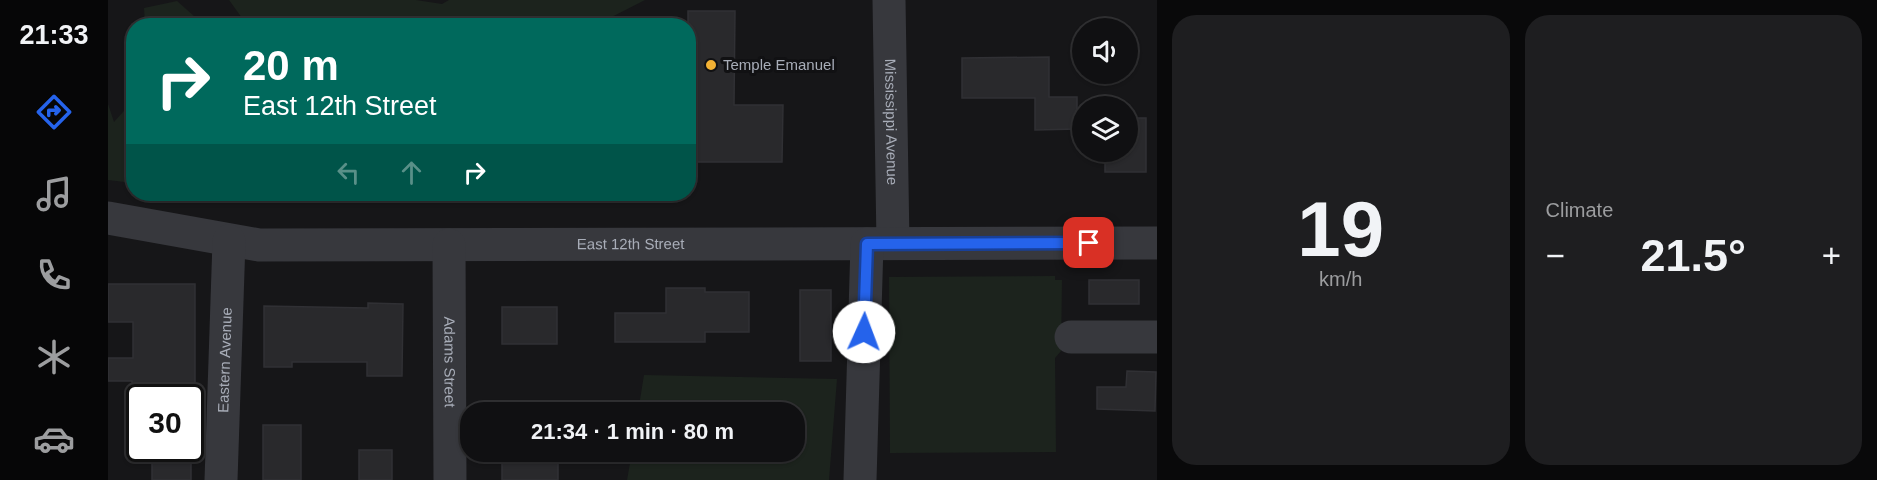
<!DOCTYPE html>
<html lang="en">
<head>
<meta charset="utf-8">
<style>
	body { margin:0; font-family:Helvetica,sans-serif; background:#1e1e20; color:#f1f3f6; height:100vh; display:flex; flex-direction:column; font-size:22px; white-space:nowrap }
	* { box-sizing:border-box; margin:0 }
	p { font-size:20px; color:#9c9d9f }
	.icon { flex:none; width:33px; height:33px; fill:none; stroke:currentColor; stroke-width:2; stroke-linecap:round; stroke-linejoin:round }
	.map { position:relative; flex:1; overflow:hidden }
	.details { display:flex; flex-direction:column; gap:15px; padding:15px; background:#09090a; width:720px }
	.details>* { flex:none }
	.top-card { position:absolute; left:18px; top:18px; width:570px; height:183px; border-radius:24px; box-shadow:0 2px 4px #0004,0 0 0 2px #303032; background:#00695c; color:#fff; overflow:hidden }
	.buttons { position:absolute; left:964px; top:18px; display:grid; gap:12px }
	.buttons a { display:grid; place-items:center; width:66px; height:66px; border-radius:50%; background:#101012; box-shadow:0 2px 4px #0004,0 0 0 2px #303032; font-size:30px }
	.speed { position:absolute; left:18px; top:384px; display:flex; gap:12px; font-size:30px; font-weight:700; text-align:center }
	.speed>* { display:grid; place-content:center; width:78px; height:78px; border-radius:50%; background:#101012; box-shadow:0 2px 4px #0004,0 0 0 2px #303032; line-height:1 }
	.speed .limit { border:3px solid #111; border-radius:9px; background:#fff; color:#111 }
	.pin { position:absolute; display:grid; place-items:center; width:51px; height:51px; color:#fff; margin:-26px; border-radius:12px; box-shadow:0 3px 9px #0006 }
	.me { position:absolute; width:66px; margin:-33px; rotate:2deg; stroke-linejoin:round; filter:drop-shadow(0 0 4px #0008) }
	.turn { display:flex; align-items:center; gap:21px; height:126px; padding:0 18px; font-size:27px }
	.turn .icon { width:78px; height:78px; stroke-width:2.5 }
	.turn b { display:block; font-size:42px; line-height:51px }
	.lanes { display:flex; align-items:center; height:57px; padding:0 18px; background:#0003; justify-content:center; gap:30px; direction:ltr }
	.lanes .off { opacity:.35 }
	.big { font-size:45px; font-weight:700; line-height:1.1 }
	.details .card { flex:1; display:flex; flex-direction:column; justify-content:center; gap:9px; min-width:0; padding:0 21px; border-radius:24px; background:#1e1e20 }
	.details .dial { align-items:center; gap:0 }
	.dial b { font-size:78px; line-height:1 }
	.heat { display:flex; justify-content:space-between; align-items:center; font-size:33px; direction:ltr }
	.details .tiles { flex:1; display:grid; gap:15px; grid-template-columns:repeat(2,1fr) }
	.trip { position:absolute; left:352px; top:402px; width:345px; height:60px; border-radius:24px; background:#101012; box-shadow:0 2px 4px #0004,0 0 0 2px #303032; font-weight:700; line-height:60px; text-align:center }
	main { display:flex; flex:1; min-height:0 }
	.menu { display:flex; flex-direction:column; width:108px; justify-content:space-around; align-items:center; background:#060607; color:#9c9d9f }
	.menu .icon { width:42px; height:42px }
	.menu .on { color:#2563eb }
	.menu b { font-size:27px; color:#f1f3f6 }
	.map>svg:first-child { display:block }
	.green { fill:#1c231d }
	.building { fill:#29292c; stroke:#303034; stroke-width:1.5 }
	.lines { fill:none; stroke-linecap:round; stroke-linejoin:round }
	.minor { stroke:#37383d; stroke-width:33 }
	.route-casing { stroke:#184099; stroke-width:15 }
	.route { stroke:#2563eb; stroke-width:10 }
	.poi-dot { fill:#f2b134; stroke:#111113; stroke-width:2 }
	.labels { text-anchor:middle; stroke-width:6; stroke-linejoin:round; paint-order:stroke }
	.poi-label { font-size:15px; fill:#a8adb8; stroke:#111113; text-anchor:start }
	.street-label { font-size:15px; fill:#a8adb8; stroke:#111113 }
</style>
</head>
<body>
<main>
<nav class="menu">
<b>21:33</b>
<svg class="icon on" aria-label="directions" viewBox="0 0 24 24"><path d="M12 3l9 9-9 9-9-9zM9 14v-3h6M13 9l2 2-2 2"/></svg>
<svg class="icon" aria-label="music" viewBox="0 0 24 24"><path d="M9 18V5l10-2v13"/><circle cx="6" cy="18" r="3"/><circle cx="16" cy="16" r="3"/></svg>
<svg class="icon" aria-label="phone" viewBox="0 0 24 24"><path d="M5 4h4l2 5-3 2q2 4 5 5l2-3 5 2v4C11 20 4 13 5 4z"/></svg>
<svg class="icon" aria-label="climate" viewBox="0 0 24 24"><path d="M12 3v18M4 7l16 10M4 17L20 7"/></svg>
<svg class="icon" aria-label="car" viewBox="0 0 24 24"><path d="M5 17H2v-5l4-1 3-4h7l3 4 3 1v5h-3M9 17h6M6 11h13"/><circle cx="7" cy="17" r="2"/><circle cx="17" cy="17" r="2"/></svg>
</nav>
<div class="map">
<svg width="1049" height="480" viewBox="0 0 1049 480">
	<rect width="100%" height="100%" fill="#161618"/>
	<g class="green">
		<path d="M121,0H308L334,4L341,0H537L486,26L139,25Z"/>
		<path d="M69,1L96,25H37L36,8Z"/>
		<path d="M25,101V183L0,180V104L6,122Z"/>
		<path d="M947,276V280H954L953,351L947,358L948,452L782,453L781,277Z"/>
		<path d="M536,375L729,379L721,480H519L524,452H687V412H530Z"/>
	</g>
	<g class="building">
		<path d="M580,11H627L626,105H675L674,162H580Z"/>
		<path d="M941,57V97H969V129L927,130V98H854V58Z"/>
		<path d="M1020,118H1038V172H997V152H1020Z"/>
		<rect x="981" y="280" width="50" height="24"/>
		<path d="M0,284H87V390L24,389V381H0V358H25V322H0Z"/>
		<path d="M558,288H597V292H641V332H597V342H507V313H558Z"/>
		<rect x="692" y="290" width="31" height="71"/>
		<path d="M260,303L295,304L294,376H259V362H184V367H156V306L260,308Z"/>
		<rect x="394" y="307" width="55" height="37"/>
		<path d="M1019,371L1048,372L1047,411L989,409V387H1018Z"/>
		<rect x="155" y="425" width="38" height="55"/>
		<rect x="44" y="448" width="39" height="32"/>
		<rect x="251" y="450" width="33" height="30"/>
		<rect x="394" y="452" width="56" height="28"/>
	</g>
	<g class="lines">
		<g class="minor">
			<path id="s1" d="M781,0L785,243"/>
			<path id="s2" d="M0,218L151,245L1049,243"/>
			<path id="s3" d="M341,245L342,480"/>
			<path d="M963,337H1049"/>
			<path id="s4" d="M113,480L121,241"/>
			<path d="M752,480L759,244"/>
		</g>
	</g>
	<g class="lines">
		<g class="route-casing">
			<path id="route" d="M756,332L759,244L981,243"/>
		</g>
		<use href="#route" class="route"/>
	</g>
	<circle class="poi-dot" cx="603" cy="65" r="6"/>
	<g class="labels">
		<g class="poi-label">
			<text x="615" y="70">Temple Emanuel</text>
		</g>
		<g class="street-label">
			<text dy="5" stroke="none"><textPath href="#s1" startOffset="122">Mississippi Avenue</textPath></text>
			<text dy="5" stroke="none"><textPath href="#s2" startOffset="525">East 12th Street</textPath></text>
			<text dy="5" stroke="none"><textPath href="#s4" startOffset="120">Eastern Avenue</textPath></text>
			<text dy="5" stroke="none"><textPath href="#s3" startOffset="117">Adams Street</textPath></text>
		</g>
	</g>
</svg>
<div class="buttons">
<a><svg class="icon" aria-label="sound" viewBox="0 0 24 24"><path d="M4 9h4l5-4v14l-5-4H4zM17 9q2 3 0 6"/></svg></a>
<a><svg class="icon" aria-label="layers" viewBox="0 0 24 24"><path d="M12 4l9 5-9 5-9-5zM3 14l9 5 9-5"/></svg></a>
</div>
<div class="speed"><div class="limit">30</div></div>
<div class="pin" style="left:981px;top:243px;background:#d93025"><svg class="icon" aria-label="arrive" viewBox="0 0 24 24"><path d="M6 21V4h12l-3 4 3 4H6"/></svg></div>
<svg class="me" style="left:756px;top:332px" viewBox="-20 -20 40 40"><circle r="19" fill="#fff"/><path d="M0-13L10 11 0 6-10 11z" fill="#2563eb"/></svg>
<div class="trip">21:34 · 1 min · 80 m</div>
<div class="top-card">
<div class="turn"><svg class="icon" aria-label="right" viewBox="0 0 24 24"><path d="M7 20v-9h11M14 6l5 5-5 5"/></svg><div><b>20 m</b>East 12th Street</div></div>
<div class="lanes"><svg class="icon off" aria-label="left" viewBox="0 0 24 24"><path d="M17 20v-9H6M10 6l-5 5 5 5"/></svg><svg class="icon off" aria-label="ahead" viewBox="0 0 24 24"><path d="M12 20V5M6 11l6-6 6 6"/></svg><svg class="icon" aria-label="right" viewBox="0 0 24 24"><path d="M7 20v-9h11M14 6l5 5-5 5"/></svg></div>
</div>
</div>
<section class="details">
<div class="tiles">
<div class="card dial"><b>19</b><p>km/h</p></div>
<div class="card"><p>Climate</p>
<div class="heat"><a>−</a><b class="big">21.5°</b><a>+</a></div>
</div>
</div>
</section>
</main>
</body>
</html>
